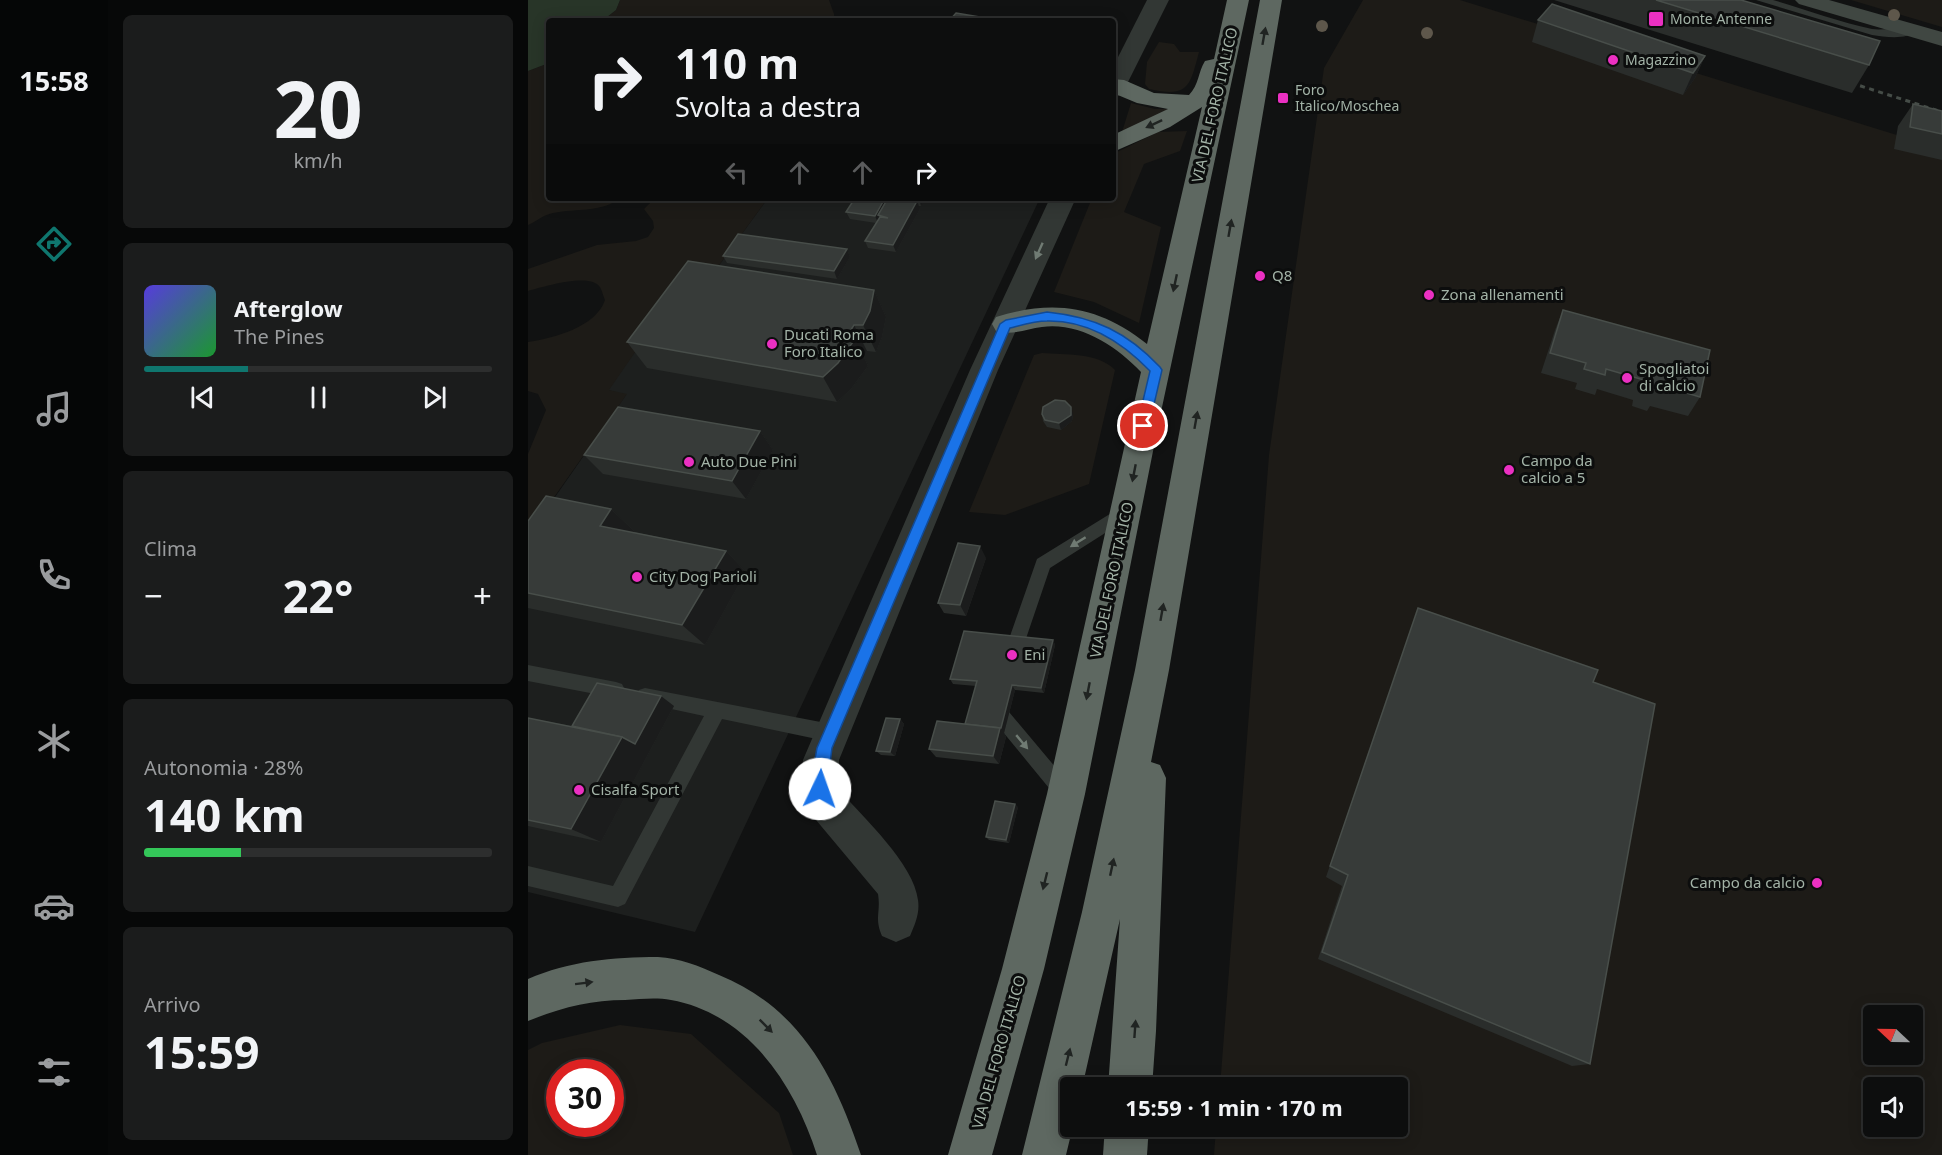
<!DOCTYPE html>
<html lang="it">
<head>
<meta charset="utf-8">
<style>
	body { margin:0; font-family:"Noto Sans",sans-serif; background:#1b1c1c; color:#f1f3f6; height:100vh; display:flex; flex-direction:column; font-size:22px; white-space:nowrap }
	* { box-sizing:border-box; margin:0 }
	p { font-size:20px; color:#9a9c9e }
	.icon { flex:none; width:33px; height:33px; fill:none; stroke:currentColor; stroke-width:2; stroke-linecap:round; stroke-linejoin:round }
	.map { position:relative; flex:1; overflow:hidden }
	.sheet { display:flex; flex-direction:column; gap:15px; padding:15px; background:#070808; width:420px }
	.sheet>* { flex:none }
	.guide { position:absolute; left:18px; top:18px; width:570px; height:183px; border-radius:6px; box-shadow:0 3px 15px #0003,0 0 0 2px #2d2e2e; background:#0d0e0e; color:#f1f3f6; overflow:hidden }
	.needle { width:39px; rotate:292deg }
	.fabs { position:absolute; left:1335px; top:1005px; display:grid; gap:12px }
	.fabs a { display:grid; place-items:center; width:60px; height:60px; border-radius:6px; background:#0d0e0e; box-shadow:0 3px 15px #0003,0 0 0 2px #2d2e2e; font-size:30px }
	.speed { position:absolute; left:18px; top:1059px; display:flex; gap:12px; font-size:30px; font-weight:700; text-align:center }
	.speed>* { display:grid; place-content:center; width:78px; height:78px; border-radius:50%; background:#0d0e0e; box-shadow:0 3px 15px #0003,0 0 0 2px #2d2e2e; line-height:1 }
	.speed .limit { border:9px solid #d22; background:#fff; color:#111 }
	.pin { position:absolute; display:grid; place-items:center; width:51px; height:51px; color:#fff; margin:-26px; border:3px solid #fff; border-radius:50%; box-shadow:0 2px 6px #0007 }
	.me { position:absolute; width:66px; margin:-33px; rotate:3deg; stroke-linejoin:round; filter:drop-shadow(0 0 4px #0008) }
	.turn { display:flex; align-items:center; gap:21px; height:126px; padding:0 30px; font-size:27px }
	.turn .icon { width:78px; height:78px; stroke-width:2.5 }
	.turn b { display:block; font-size:42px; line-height:51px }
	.lanes { display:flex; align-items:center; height:57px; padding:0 30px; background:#0003; justify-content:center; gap:30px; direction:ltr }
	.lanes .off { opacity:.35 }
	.big { font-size:45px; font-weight:700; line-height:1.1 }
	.sheet .card { flex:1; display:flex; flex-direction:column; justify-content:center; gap:9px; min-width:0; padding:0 21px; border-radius:9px; background:#1b1c1c }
	.sheet .dial { align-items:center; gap:0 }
	.dial b { font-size:78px; line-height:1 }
	.song { display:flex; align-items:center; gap:18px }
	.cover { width:72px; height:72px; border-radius:9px; background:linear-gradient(135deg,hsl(250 70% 55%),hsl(130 70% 35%)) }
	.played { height:6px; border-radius:3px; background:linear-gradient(90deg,#0f766e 30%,#2d2e2e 30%) }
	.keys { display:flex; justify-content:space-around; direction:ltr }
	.heat { display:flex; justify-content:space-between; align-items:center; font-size:33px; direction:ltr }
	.charge { height:9px; border-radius:4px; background:linear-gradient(90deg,#34c759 28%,#2d2e2e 0) }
	.trip { position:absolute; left:532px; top:1077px; width:348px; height:60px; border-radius:6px; background:#0d0e0e; box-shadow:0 3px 15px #0003,0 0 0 2px #2d2e2e; font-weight:700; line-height:60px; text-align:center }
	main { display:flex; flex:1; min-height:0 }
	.tab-bar { display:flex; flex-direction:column; width:108px; justify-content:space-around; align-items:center; background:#050606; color:#9a9c9e }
	.tab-bar .icon { width:42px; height:42px }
	.tab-bar .on { color:#0f766e }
	.tab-bar b { font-size:27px; color:#f1f3f6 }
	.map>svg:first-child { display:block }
	.built { fill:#1d1f1e }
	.green { fill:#1d1b17; fill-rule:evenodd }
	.water { fill:#283528 }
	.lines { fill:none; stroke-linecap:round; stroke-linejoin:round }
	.lane { fill:#323734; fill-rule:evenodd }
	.street { fill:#323734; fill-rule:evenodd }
	.secondary { fill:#404742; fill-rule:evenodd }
	.highway { fill:#5e6861; fill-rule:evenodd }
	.rail { stroke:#454c47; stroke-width:3; stroke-dasharray:5 4.5; stroke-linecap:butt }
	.tree { fill:#5e574b }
	.wall { fill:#2a2d2b }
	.shaded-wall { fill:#1b1c1c }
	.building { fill:#373b39; stroke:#484e4a; stroke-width:1.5 }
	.oneway { fill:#202422 }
	.oneway2 { fill:#707b73 }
	.route { fill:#1a73e8; stroke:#114b97; stroke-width:1.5 }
	.poi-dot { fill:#eb30c2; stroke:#0c0d0d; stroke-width:2 }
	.labels { text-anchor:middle; stroke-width:6; stroke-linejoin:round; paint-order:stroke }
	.far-poi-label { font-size:14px; fill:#a3b3a7; stroke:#0c0d0d; text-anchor:start }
	.street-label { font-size:15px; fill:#a3b3a7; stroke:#0c0d0d }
	.poi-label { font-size:15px; fill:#a3b3a7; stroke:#0c0d0d; text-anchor:start }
</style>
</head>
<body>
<main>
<nav class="tab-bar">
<b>15:58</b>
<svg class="icon on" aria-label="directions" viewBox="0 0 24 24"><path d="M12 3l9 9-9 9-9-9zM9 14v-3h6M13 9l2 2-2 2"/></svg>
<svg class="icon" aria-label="music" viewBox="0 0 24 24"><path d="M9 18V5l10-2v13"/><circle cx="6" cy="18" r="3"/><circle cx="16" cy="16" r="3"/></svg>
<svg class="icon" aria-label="phone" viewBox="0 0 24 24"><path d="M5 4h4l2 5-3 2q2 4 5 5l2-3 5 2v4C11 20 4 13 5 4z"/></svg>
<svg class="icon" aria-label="climate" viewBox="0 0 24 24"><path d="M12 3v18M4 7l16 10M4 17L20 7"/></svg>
<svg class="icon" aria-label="car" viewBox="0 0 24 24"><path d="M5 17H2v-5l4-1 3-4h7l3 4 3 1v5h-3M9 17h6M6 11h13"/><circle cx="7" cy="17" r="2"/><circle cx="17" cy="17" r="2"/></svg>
<svg class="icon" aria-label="filters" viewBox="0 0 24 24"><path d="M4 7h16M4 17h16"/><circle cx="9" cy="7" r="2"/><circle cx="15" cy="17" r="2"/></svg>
</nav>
<section class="sheet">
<div class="card dial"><b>20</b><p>km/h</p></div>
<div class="card">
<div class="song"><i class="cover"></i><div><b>Afterglow</b><p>The Pines</p></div></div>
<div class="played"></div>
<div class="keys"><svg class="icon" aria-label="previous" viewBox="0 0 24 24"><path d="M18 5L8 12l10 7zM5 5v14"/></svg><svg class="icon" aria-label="pause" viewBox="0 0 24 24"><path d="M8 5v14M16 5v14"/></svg><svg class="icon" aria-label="next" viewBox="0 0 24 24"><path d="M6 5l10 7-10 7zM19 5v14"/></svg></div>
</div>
<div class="card"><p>Clima</p>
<div class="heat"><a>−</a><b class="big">22°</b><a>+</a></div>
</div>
<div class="card"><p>Autonomia · 28%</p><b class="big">140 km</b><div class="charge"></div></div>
<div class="card"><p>Arrivo</p><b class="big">15:59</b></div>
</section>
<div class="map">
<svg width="1414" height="1155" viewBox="0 0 1414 1155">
	<rect width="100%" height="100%" fill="#111212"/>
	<path class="built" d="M240,198H512L167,932L0,892V536L98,395L80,390L168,264L189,268Z"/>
	<g class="green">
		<path d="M92,0H301L306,14V21H74L88,10Z"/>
		<path d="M835,0H932L1414,149V1155H686L688,1127L870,1126V1088L692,1087L741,455L796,68ZM1346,1016H1384V1054H1346ZM1346,1088H1384V1126H1346Z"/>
		<path d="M1323,0H1414V27Z"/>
		<path d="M631,42L646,44L652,52H671C662,86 661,98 621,89L617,84L619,62Z"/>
		<path d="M21,63V198H93C72,213 50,208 25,213C15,215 9,221 0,225V71Z"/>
		<path d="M603,103L627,109H641L594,132Z"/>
		<path d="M659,131L652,151L616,164L596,212L633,227L611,323L566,302L526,292L564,198H585V154L630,132Z"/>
		<path d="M127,198H240L189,268L168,264L81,390L99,394L0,534V454L18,410L10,394L0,391V342C26,338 68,327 77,300C75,296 74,289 71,286C60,273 15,287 0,291V269L69,245L108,241L120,237L126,228L125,221L116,209Z"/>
		<path d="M514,353C537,355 570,352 587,370L561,484L477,515L441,512L506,355Z"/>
		<path d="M92,1025L163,1034L251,1113L265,1155H0V1050L14,1043ZM32,1072H82V1124H32Z"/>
	</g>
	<path class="water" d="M0,0H92L88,10L74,21H21V63L0,71Z"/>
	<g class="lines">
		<g class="lane">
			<path d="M1228,0H1245C1277,9 1311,22 1344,29C1356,31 1383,25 1389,31C1378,40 1358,37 1344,35Z"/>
			<path d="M598,504L604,506L606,511L604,516L522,568L490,662L484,664L478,662L475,656L509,559Z"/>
			<path d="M0,665L88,682L94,684L97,690L94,696L88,698L0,681Z"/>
			<path d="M117,688L303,724L309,727L312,733L309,739L303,742L194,719L97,904L90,907L0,886V866L85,886L176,716L111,702L108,696L111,690Z"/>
			<path d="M467,698L473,700L476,706L544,787L546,793L544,799L537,802L530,799L461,715L458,706L461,700Z"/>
		</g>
		<g class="street">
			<path d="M619,0H641L596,90L593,95L585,97V67Z"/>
			<path d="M522,198H548L470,370L311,760V790C335,817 386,864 390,900C392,913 387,924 382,936L368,942L354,936C346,917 353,913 350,894L283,814L273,789L275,760L442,370Z"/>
		</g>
		<path class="secondary" d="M1267,0H1301L1414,32V46L1271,4Z"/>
		<g class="highway">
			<path d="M699,0H721L630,426L557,794L516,969L464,1155H420L474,969L519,794L613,372C588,346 552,322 514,327C498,329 484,336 468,331L464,324L468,317C526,299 571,306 619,344L674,107L642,127L585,152V135L640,109L609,103L585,93V79L596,80L626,93L661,95C671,85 670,72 677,61L686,59Z"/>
			<path d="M732,0H754L641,670L623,762L632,765L638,778L628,1031L624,1088H580L592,919L554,1088H543V1126H545L538,1155H494L554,912L607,670Z"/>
			<path d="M130,957C151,958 171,966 191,975C273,1009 306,1075 333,1155H289C267,1086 221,1014 143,1000C128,997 113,999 97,1000C63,1000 32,1008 0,1021V979C41,961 85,957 130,957Z"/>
			<path d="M577,1126H621L619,1155H575Z"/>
		</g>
		<path class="rail" d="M1314,80L1414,112"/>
	</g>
	<g class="tree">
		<circle cx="1366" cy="15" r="6"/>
		<circle cx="794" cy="26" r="6"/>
		<circle cx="899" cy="33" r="6"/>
	</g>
	<g class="wall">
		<path d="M1026,0H1213L1341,65L1324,93Z"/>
		<path d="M1010,20L1177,56L1167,78L1155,95L1004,42Z"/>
		<path d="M1385,104L1414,111V160L1366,149L1370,126Z"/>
		<path d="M327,198H398L393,206H390L392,209L368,252L340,248L337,241L348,223L322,219L318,212Z"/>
		<path d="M319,249L322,257L309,279L199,263L195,256Z"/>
		<path d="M346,290L358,317L354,337L348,352L339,351L336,357L340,366L323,389L309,402L119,368L99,342Z"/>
		<path d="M1035,310L1172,397L1160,416L1122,406L1119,411L1104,406L1105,400L1069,389L1067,395L1047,389L1049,383L1013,373L1027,330Z"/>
		<path d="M514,414H545L544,421L533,430L519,427L515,421Z"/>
		<path d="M232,431L245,450L218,499L75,474L56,455Z"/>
		<path d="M83,509L107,532H106L198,551L218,572L177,645L0,608V521Z"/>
		<path d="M458,558L438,616L416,613L410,603Z"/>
		<path d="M883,628L1065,682L1062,1064L1044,1066L790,959L814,886L798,877Z"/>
		<path d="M525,640L527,645L516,693L487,690L476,733L478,737L471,764L408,757L401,749L437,724L448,686L425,684L422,679Z"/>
		<path d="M146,706L73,842L0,826V718L44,726Z"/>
		<path d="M372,719L376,724L367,756L353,755L348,751Z"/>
		<path d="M490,807L481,843L461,840L458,837Z"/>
	</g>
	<g class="shaded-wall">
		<path d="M1177,56L1167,78L1155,95L1165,73Z"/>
		<path d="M358,198L360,205L350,215L352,220L350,223L347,216Z"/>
		<path d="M391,198H398L393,206Z"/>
		<path d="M389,201L392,209L368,252L365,245Z"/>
		<path d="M319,249L322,257L309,279L306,271Z"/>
		<path d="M346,290L358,317L354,337L348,352L335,325Z"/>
		<path d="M326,325L339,351L336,357L340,366L323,389L309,402L295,377Z"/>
		<path d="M543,407L545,414L544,421L533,430L531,423Z"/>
		<path d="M232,431L245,450L218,499L204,481Z"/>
		<path d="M83,509L107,532L96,548L72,526Z"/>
		<path d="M452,546L458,558L438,616L432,605Z"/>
		<path d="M198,551L218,572L177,645L154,625Z"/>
		<path d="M525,640L527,645L516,693L513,688Z"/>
		<path d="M484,685L487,690L476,733L478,737L471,764L465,756Z"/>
		<path d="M133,696L146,706L73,842L43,829L94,737Z"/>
		<path d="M372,719L376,724L367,756L362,752Z"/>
		<path d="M487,804L490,807L481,843L478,840Z"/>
	</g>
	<g class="building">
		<path d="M1128,0H1213L1352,41L1341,65Z"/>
		<path d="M1024,4L1177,56L1165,73L1010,20Z"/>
		<path d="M428,13L476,21H421Z"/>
		<path d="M1385,104L1414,111V134L1382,127Z"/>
		<path d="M327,198H357L347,216L318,212Z"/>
		<path d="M360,198L389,201L365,245L337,241L352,217L360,218L350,215Z"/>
		<path d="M210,234L319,249L306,271L195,256Z"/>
		<path d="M160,261L346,290L342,311L335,325H326L317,339H327L310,363L295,377L99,342Z"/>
		<path d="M1035,310L1182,350L1172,397L1132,385L1131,391L1115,386L1116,380L1078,369L1077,375L1056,369L1058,363L1022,353Z"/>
		<path d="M527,400L537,401L543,407V415L531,423L517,420L514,414L515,407Z"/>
		<path d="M90,407L232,431L204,481L56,455Z"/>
		<path d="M18,496L83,509L72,526L198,551L154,625L0,593V521Z"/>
		<path d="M430,543L452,546L432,605L410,603Z"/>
		<path d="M890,608L1070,670L1065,682L1127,704L1062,1064L794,952L820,875L802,866Z"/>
		<path d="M436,631L525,640L513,688L484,685L473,728L437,724L449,681L422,679Z"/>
		<path d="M69,683L133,696L107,744L94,737L44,726Z"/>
		<path d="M0,718L94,737L43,829L0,820Z"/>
		<path d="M358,718L372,719L362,752L348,751Z"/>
		<path d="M409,721L472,728L465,756L401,749Z"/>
		<path d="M467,801L487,804L478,840L458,837Z"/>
	</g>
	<defs><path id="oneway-solid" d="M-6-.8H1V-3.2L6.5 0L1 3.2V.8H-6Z" transform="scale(1.5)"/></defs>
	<g class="oneway">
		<use href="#oneway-solid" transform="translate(736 36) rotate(-80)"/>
		<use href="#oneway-solid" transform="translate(626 124) rotate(155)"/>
		<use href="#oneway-solid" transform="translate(702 228) rotate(-80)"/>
		<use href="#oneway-solid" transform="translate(647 283) rotate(102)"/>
		<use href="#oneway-solid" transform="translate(668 420) rotate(-80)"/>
		<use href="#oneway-solid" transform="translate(606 473) rotate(101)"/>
		<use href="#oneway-solid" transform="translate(634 612) rotate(-80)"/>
		<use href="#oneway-solid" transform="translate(560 691) rotate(101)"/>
		<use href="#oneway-solid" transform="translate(584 867) rotate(-78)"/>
		<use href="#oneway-solid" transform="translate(517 881) rotate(104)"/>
		<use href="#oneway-solid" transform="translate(56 983) rotate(-7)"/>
		<use href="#oneway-solid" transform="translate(238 1026) rotate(45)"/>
		<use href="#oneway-solid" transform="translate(607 1029) rotate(-86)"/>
		<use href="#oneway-solid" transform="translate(540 1057) rotate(-76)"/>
	</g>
	<g class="oneway2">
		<use href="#oneway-solid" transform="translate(511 251) rotate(114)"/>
		<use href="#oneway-solid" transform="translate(550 542) rotate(148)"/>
		<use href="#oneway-solid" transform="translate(494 742) rotate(50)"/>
	</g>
	<path class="route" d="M519,312C567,317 599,332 632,367L634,370L621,426L615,430L609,426L622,371C595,343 560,320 519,321C507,321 494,325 482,328L304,748C302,760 301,786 297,795L292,797L286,795L284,775L289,748L472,324L478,320Z"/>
	<g class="poi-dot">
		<rect x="1120" y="11" width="16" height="16" rx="3"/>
		<circle cx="1085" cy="60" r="6"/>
		<rect x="749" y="92" width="12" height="12" rx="3"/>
		<circle cx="732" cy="276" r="6"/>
		<circle cx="901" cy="295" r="6"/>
		<circle cx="244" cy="344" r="6"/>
		<circle cx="1099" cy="378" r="6"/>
		<circle cx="161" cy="462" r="6"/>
		<circle cx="981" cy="470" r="6"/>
		<circle cx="109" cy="577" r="6"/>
		<circle cx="484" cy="655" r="6"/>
		<circle cx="51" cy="790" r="6"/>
		<circle cx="1289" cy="883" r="6"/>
	</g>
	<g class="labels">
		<g class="far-poi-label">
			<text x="1142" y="24">Monte Antenne</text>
			<text x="1097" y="65">Magazzino</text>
			<text x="767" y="95">Foro<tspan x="767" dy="16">Italico/Moschea</tspan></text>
		</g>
		<g class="street-label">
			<text transform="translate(687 105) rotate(-77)" y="5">VIA DEL FORO ITALICO</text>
			<text transform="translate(584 580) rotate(-78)" y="5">VIA DEL FORO ITALICO</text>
			<text transform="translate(471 1052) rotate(-74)" y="5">VIA DEL FORO ITALICO</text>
		</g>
		<g class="poi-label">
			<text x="744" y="281">Q8</text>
			<text x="913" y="300">Zona allenamenti</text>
			<text x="256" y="340">Ducati Roma<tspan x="256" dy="17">Foro Italico</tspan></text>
			<text x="1111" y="374">Spogliatoi<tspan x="1111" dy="17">di calcio</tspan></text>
			<text x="993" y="466">Campo da<tspan x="993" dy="17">calcio a 5</tspan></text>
			<text x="173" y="467">Auto Due Pini</text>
			<text x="121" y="582">City Dog Parioli</text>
			<text x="496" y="660">Eni</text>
			<text x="63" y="795">Cisalfa Sport</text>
			<text x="1277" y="888" text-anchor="end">Campo da calcio</text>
		</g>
	</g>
</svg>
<div class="fabs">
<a><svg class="needle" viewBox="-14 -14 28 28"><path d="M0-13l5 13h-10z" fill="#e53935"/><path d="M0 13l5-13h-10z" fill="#9a9c9e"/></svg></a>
<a><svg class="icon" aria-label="sound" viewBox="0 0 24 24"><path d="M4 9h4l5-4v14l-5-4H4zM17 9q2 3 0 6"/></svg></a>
</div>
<div class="speed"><div class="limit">30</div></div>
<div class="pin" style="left:615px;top:426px;background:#d93025"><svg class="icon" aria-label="arrive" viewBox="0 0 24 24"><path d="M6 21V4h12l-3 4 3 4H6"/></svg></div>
<svg class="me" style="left:292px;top:789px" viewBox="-20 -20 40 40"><circle r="19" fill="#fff"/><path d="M0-13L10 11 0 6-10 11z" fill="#1a73e8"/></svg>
<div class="trip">15:59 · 1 min · 170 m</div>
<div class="guide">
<div class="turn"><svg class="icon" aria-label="right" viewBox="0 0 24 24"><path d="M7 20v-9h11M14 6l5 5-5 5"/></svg><div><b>110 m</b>Svolta a destra</div></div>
<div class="lanes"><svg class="icon off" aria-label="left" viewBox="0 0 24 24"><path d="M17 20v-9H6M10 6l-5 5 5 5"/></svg><svg class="icon off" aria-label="ahead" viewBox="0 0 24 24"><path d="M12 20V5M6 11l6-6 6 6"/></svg><svg class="icon off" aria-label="ahead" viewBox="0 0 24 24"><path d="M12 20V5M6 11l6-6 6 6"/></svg><svg class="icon" aria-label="right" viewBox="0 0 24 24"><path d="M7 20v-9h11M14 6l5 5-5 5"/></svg></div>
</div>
</div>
</main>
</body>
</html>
